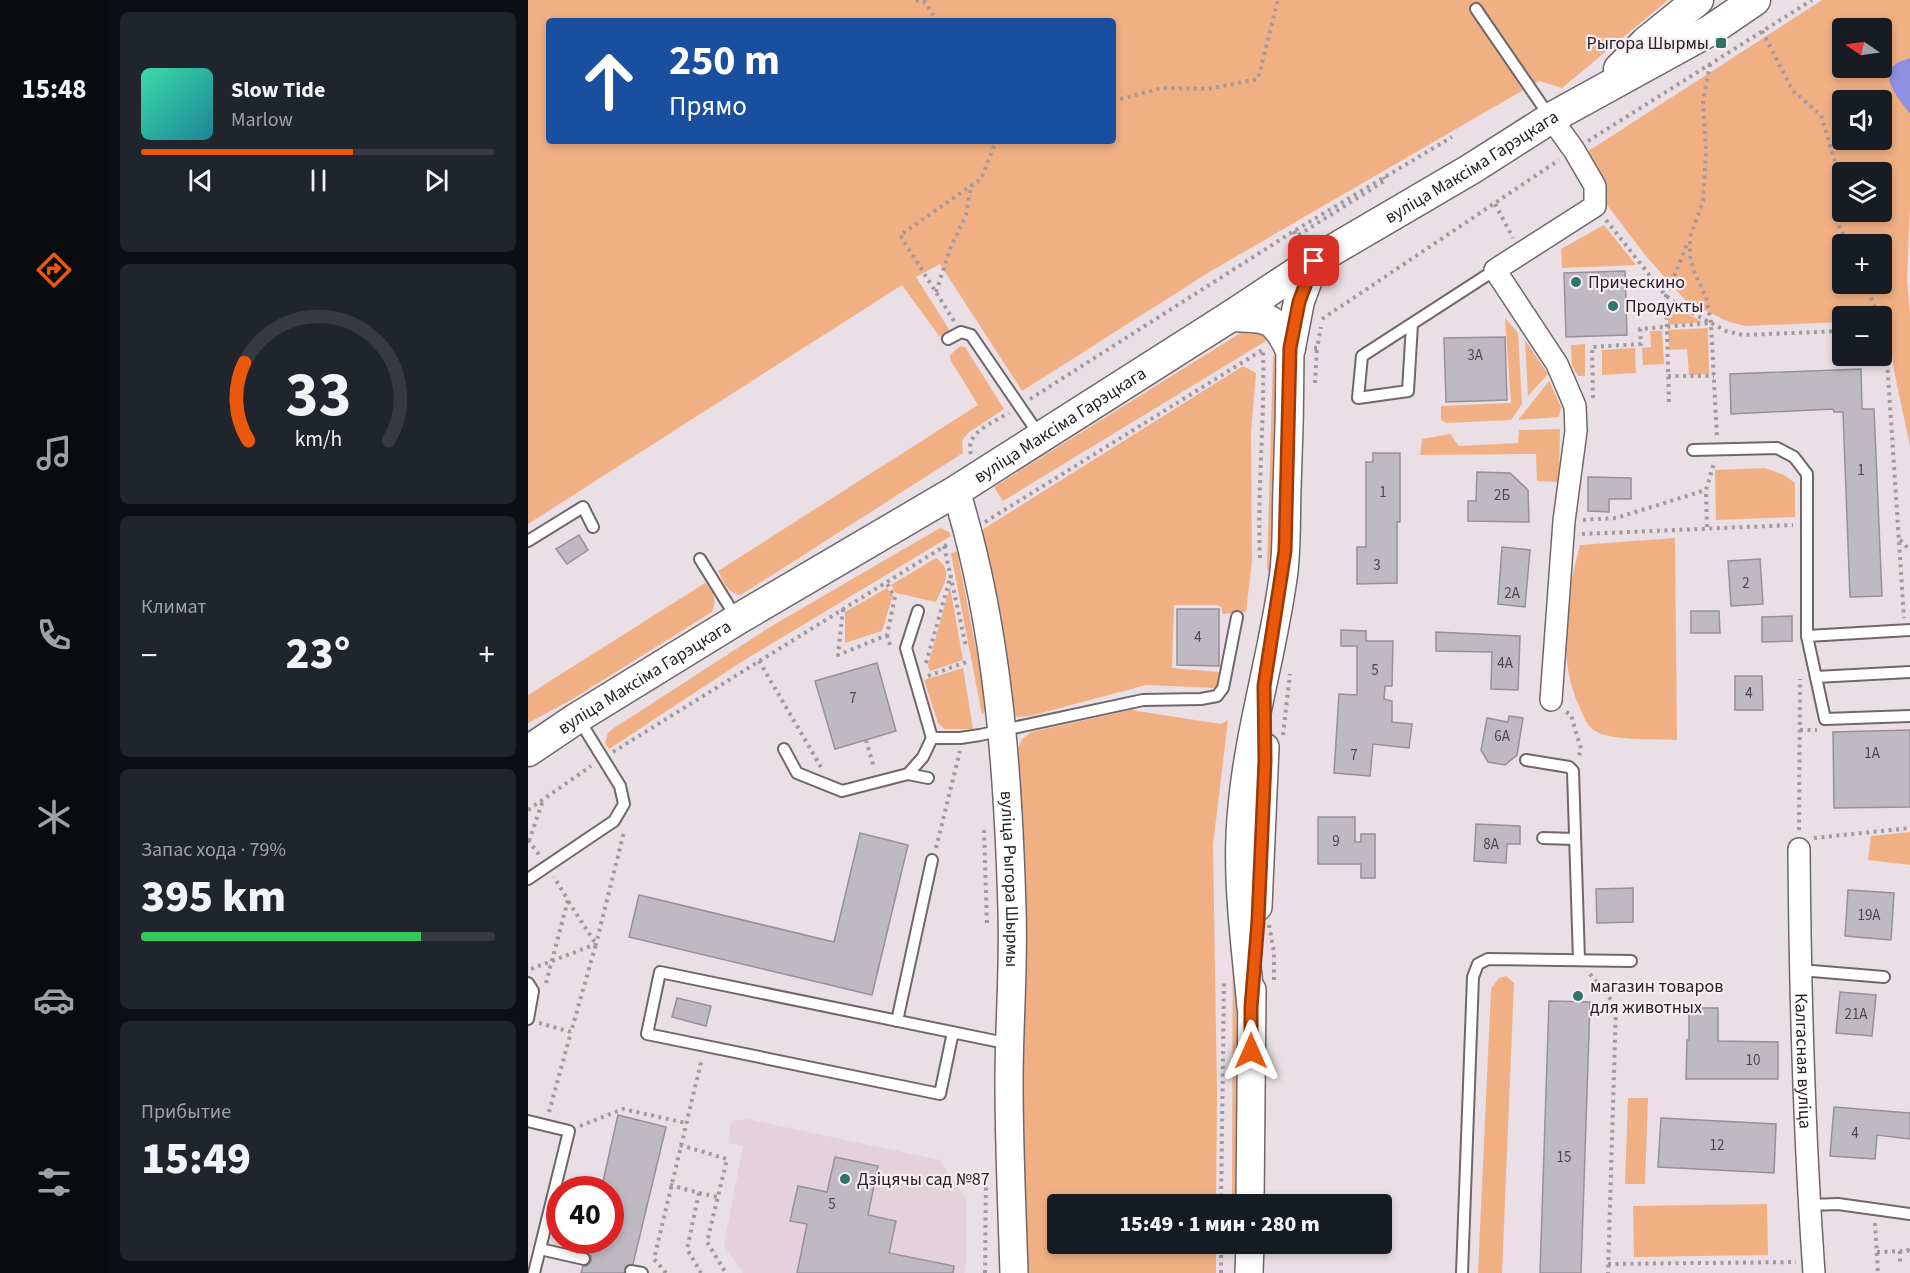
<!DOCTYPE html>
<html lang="ru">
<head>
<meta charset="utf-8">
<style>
	body { margin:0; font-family:"Source Sans 3",sans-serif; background:#20242c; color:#f1f3f6; height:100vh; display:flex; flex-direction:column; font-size:22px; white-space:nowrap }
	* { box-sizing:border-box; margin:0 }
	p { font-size:20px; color:#9ea1a6 }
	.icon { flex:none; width:33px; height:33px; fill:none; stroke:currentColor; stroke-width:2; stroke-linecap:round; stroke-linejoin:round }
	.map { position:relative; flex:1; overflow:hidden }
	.panel { display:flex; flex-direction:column; gap:12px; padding:12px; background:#0d0f14; width:420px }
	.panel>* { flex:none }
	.guide { position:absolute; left:18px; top:18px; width:570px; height:126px; border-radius:6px; box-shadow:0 3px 9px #0003; background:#1a4fa0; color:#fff; overflow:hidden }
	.needle { width:39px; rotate:283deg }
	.controls { position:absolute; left:1304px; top:18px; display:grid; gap:12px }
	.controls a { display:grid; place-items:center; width:60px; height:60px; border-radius:6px; background:#171b24; box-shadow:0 3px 9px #0003; font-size:30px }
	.speed { position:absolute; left:18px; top:1176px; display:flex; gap:12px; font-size:30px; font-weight:700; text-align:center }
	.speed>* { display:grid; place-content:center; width:78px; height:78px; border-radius:50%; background:#171b24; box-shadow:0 3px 9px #0003; line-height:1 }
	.speed .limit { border:9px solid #d22; background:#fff; color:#111 }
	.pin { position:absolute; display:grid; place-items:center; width:51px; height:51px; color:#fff; margin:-26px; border-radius:12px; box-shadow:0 3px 9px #0006 }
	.me { position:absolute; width:66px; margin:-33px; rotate:0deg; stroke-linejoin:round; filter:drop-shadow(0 0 4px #0008) }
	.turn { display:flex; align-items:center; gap:21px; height:126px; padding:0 24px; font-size:27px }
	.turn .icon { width:78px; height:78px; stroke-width:2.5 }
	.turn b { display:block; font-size:42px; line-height:51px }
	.big { font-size:45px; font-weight:800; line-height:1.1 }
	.panel .tile { flex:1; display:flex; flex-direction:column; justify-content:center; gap:9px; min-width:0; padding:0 21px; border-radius:9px; background:#20242c }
	.panel .dial { align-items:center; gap:0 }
	.dial svg { height:156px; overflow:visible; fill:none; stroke:#363941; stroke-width:7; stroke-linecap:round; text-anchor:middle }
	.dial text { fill:#f1f3f6; stroke:none }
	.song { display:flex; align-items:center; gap:18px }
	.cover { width:72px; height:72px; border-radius:9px; background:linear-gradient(135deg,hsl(160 70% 55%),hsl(190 70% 35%)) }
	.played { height:6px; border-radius:3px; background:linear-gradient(90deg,#ea580c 60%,#363941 60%) }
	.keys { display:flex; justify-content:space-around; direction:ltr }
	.heat { display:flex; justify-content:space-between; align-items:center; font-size:33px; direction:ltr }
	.charge { height:9px; border-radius:4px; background:linear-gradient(90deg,#34c759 79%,#363941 0) }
	.trip { position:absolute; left:519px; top:1194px; width:345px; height:60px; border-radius:6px; background:#171b24; box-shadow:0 3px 9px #0003; font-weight:800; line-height:60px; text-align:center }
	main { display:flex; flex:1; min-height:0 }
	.menu { display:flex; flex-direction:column; width:108px; justify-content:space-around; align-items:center; background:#090b0e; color:#9ea1a6 }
	.menu .icon { width:42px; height:42px }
	.menu .on { color:#ea580c }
	.menu b { font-size:27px; color:#f1f3f6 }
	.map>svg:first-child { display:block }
	.built { fill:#e4d1da }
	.green { fill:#f1b084; fill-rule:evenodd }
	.water { fill:#8f90e2 }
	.building { fill:#bfb9c2; stroke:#969098; stroke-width:1.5 }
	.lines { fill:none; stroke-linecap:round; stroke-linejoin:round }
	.service-casing { stroke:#70676b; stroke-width:14 }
	.minor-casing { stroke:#70676b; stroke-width:24 }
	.tertiary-casing { stroke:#70676b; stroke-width:30 }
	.secondary-casing { stroke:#70676b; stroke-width:33 }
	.path { stroke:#a29a9e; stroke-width:4; stroke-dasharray:3 4.5; stroke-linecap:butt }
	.service { stroke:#fff; stroke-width:10 }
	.minor { stroke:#fff; stroke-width:21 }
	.tertiary { stroke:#fff; stroke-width:27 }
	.secondary { stroke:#fff; stroke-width:30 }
	.route-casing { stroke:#983908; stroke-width:15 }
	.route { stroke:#ea580c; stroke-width:10 }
	.poi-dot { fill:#2e7469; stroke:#f7ecf1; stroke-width:2 }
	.labels { text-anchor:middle; stroke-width:4.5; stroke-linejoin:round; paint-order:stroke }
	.number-label { font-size:15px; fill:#4d484c }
	.poi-label { font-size:18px; fill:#272325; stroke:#f7ecf1; text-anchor:start }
	.street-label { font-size:18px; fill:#272325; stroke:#f7ecf1 }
</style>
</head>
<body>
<main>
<nav class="menu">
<b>15:48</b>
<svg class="icon on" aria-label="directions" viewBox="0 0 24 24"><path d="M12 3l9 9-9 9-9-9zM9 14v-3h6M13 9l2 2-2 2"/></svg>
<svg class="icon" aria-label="music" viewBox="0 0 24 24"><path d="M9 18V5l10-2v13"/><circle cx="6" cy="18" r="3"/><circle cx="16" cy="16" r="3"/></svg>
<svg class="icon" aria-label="phone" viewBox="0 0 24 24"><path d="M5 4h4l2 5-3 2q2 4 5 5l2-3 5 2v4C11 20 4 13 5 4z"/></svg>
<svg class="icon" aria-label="climate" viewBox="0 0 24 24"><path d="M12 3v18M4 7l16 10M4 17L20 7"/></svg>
<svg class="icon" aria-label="car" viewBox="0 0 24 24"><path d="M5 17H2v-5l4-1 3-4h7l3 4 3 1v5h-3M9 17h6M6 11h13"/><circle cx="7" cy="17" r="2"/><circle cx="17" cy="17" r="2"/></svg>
<svg class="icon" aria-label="filters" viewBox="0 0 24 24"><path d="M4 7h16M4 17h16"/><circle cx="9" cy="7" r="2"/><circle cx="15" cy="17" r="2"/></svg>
</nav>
<section class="panel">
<div class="tile">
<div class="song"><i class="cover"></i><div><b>Slow Tide</b><p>Marlow</p></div></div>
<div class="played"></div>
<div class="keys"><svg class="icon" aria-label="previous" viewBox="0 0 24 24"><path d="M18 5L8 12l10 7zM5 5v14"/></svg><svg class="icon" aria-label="pause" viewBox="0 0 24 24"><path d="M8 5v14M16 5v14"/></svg><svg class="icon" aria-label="next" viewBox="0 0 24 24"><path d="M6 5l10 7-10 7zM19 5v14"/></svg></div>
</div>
<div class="tile dial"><svg viewBox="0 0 100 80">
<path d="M14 69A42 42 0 1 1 86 69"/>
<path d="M14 69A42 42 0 0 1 12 29" stroke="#ea580c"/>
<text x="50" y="56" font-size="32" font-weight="700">33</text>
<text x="50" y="72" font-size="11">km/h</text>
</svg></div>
<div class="tile"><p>Климат</p>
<div class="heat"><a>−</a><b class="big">23°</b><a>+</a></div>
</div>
<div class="tile"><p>Запас хода · 79%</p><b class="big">395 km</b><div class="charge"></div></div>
<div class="tile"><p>Прибытие</p><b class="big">15:49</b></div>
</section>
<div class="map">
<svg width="1382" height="1273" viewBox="0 0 1382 1273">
	<rect width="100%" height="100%" fill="#eadfe4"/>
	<path class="built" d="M219,1119L412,1160L438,1199V1260L436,1273H215L196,1245L215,1146L200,1143L204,1121Z"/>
	<g class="green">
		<path d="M0,0H1140L1034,88L1011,81L683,271L494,391L412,264L388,277L422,331L416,338L411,336L374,285L0,524ZM21,21H585V141H21Z"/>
		<path d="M1294,0H1382V58L1374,60L1361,77L1363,85L1382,114V207L1379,279L1382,314V446L1366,371L1360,320H1353V316H1314V322L1218,326L1201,322L1158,301L1117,255L1076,201L1059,152ZM1314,28H1353V68H1314ZM1314,100H1353V140H1314ZM1314,172H1353V212H1314ZM1314,244H1353V284H1314Z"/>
		<path d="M1076,225L1108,265L1034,268L1033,249Z"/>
		<path d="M1148,307L1174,322L1140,325V308Z"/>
		<path d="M977,318L990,333L994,404L983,420L918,423L913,420V406L983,403Z"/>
		<path d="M1180,328L1181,374L1161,375L1159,349L1141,350L1140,330Z"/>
		<path d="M726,329L746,336L475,501L466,487L714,332Z"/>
		<path d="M1122,331H1134L1136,364L1115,365L1114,348L1123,347Z"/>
		<path d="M997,340L1020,374L1000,396Z"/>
		<path d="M1057,344V376H1050L1044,366L1043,345Z"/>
		<path d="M432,346L437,347L476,409L440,433L434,441L435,453L213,595C199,593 196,582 190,571L450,405L423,361L422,355Z"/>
		<path d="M1107,348L1108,373L1074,375V350Z"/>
		<path d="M753,350L744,573L739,570L745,357L749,351Z"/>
		<path d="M715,366L728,373L723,433L724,561L718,612L695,614L693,607L689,605H646L644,668L691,672L689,688L618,685L502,716L489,717L485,713L449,533Z"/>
		<path d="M1021,381L1033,407L1031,417L990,420Z"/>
		<path d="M1032,429L1031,482L1009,481L1008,454L892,455L894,439L922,434L931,446L990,443L991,430Z"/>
		<path d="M1237,468L1256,475L1267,483V517L1188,520L1187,470Z"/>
		<path d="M412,528L421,532L423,536L218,659L81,749L77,743L80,733L86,728L242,627Z"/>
		<path d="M1147,538L1149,740C1129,739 1082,741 1067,731C1058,725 1056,717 1052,708C1028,657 1038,598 1052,545Z"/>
		<path d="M429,551L458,700V709L454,715L423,554Z"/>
		<path d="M408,558C427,572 415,584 408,602L368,593L363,585Z"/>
		<path d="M177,583C186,591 189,601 184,612L43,700L0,723V695Z"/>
		<path d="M422,587L435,660L402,671L400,665Z"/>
		<path d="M359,588L365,595L354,631L317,643V612Z"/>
		<path d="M435,668L445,729H416L410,723L396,680Z"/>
		<path d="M603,710L693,724L700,720L685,845L689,1093L688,1204H530V1244H688V1273H497L488,753L494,739L503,732Z"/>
		<path d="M1382,832V865L1340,860L1343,836Z"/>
		<path d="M705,898L711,988V1204H704Z"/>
		<path d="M978,976L986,983L974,1273H950L963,989L971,978Z"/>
		<path d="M1100,1098H1120L1117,1184H1097Z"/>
		<path d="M1239,1204L1240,1255L1106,1257L1105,1206Z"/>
	</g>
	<path class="water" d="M1382,58V114C1368,94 1343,68 1382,58Z"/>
	<g class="building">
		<path d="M1097,271L1099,335L1038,337L1036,273Z"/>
		<path d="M977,337L979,400L918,402L916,338Z"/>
		<path d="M1333,369L1334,409H1346L1354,596L1322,597L1315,412H1306L1305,409L1203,414L1202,374Z"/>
		<path d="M845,453H872V522H869V583L829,584V547H838V462H845Z"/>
		<path d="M949,472L982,473L1000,490L1001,522L940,521V501H948Z"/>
		<path d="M1060,477L1103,478V499H1081V512L1060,511Z"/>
		<path d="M51,535L60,550L39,564L28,549Z"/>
		<path d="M974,547L1002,550L997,607L970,604Z"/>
		<path d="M1232,559L1235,604L1203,606L1200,561Z"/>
		<path d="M649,609H691V666L649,665Z"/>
		<path d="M1163,611H1191L1192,633H1163Z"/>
		<path d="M1264,616V641L1234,642V617Z"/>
		<path d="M813,630L838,631V641H865L864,686H857L856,699L864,701V722L884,724L881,748L845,744L842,776L806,773L811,694L829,695V646H813Z"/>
		<path d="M908,632L992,636L990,690L963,689L964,652L908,651Z"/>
		<path d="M349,663L368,731L307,749L287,681Z"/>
		<path d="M1207,676H1234L1235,710H1207Z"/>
		<path d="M981,716L995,718L989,755L977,765L960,762L953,750L959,718L980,722Z"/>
		<path d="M1382,730V807L1306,808L1305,732Z"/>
		<path d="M790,817H827V842H833V834H847V878H833V864H790Z"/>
		<path d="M948,824L992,826V844H979L978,863L946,861Z"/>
		<path d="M332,833L380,845L344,995L101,937L111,895L306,942Z"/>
		<path d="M1105,888V922L1069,923L1068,889Z"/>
		<path d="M1320,890L1366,893L1363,940L1317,936Z"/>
		<path d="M1312,992L1348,995L1344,1036L1308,1033Z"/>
		<path d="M149,998L183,1006L178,1026L144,1017Z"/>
		<path d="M1021,1001L1062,1002L1053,1273H1012Z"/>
		<path d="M1161,1008H1190V1041L1250,1042V1079H1158L1159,1040H1161Z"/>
		<path d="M1306,1107L1382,1113V1139L1349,1135L1347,1159L1302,1156Z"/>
		<path d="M90,1115L138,1127L105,1264L98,1266L96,1273H53L55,1266H59L63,1261V1256L58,1252L61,1240H82V1190H73Z"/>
		<path d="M1133,1118L1248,1124L1246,1173L1130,1167Z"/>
		<path d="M307,1157L350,1166L340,1215L368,1221L361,1253L426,1266L425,1273H269L279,1224L262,1221L270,1186L299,1192Z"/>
	</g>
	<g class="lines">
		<g class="service-casing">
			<g id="service">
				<path d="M948,9L1022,117"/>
				<path d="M884,324L880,391L830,398L834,356L967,270"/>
				<path d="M420,339L433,332L443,335L512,436"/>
				<path d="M1165,450L1249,448L1266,457L1279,474V636L1297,719L1382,716"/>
				<path d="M0,541L55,507L65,527"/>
				<path d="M172,559L209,619"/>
				<path d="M390,611L378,648L404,738H432L452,735L615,700L673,699L689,696L695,688L709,617"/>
				<path d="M1279,636L1382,630"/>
				<path d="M1288,677L1382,672"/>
				<path d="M256,749L269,773L314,791L380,774L395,757L404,738"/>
				<path d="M998,760L1041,767L1045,771L1051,960"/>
				<path d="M380,774L400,778"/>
				<path d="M1015,838L1047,839"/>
				<path d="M0,879L86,821L96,804L92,786L50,718"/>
				<path d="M1272,970L1356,977"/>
				<path d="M0,983L5,991L0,1019"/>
				<path d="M369,1021L404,860"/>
				<path d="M425,1032L412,1094L119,1034L132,972L482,1044"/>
				<path d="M0,1121L41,1131L6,1273"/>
				<path d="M1281,1205L1310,1204L1382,1214"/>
				<path d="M12,1249L56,1259"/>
				<path d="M103,1271L114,1273"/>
				<path d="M934,1273L945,977L950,964L960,959L1103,961"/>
			</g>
		</g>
		<g class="minor-casing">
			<g id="minor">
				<path d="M1023,700L1036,521L1048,431L1047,406L1029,364L967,270L1067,206V186L1046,150L1023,118"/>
				<path id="s1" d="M1271,849C1272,990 1276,1132 1286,1273"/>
			</g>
		</g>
		<g class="tertiary-casing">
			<g id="tertiary">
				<path id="s2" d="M428,491C470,626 480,769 484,909C486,967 481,1024 481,1082C481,1146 484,1209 486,1273"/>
				<path d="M730,907L737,747"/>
				<path d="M723,1007C717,941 707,874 714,807C721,728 746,650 756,571C759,544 758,516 759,489C761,442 762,395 762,348"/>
				<path d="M722,1204L724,990"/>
				<path d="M721,1273L722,1244"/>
			</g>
		</g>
		<g class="secondary-casing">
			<g id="secondary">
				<path d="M1091,69L1118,42L1170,0"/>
				<path d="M703,316C738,317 746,315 762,348"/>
				<path d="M762,348L771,301L786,261"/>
				<path id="s3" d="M0,751L49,718L210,619L428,491L703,316L786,261L943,169L1023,118L1183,30L1227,0"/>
			</g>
		</g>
		<g class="path">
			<path d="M388,0L397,3"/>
			<path d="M396,0L409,21"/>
			<path d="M1234,31L1265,91L1293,115L1311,175V226L1320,244"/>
			<path d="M1182,64L1175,101L1178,152L1175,201L1162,237V256L1167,274L1178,297L1183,323L1189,438"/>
			<path d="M585,101L634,88L680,89L730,79L750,0"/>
			<path d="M1060,141L1284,0"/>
			<path d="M967,204L985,238"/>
			<path d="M1078,220L1138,296L1153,307L1198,331L1215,335L1314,331"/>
			<path d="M766,231L769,236L858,180L856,177"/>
			<path d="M1337,284L1351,316"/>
			<path d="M408,292L422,249L438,215L443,186"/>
			<path d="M794,319L1031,160"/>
			<path d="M426,321L372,235L453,179L468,141"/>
			<path d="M1353,321L1357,329"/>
			<path d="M1353,329H1357L1376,618"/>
			<path d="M786,348H789L793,327"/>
			<path d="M1140,376H1186"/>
			<path d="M787,383L789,348"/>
			<path d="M1065,398L1064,347L1113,344L1112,329L1182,323"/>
			<path d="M502,399L766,231L924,137"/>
			<path d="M1141,402L1138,296L1160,242"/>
			<path d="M443,454C436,433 466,422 481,413"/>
			<path d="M1055,520L1088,518L1178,490"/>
			<path d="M457,522L736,349"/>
			<path d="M1179,527L1178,490L1186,463"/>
			<path d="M1054,534L1265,525"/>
			<path d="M1372,540L1382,550"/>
			<path d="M416,546L438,647"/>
			<path d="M732,558C729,489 737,420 735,350"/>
			<path d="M315,609L310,655L359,635L367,597L358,582"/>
			<path d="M359,635L363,648"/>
			<path d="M231,661L293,767"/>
			<path d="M398,663L423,575"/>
			<path d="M400,676L441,661"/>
			<path d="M1038,712L1043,715L1053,749L1050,759"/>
			<path d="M1272,730H1289"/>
			<path d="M755,735L762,674"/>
			<path d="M338,740L346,768"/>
			<path d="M85,752L420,544"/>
			<path d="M0,810L63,766"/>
			<path d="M456,830L459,924"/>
			<path d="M1271,830L1272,679"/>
			<path d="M1286,838L1382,828"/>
			<path d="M0,840L12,856"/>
			<path d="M1,841L15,800"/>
			<path d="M408,848L432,751"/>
			<path d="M741,925L746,952V983"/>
			<path d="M3,969L68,944L96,832"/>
			<path d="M1062,974L1088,1006L1080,1273"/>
			<path d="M18,983L40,900L26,877"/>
			<path d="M11,1023L43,1032L68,944L40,901"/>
			<path d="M21,1112L43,1032"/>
			<path d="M52,1126L95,1109L158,1123"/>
			<path d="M152,1145L199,1159L179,1242L198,1273"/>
			<path d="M142,1185L171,1193L159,1249L173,1273"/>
			<path d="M171,1193L190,1197"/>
			<path d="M693,1204L696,980"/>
			<path d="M1347,1223L1350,1273"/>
			<path d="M1372,1251V1262"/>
			<path d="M1349,1252L1379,1251L1382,1248"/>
			<path d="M1080,1264L1268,1262"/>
			<path d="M138,1273L126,1259L174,1058"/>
			<path d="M457,1273L458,1181"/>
			<path d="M693,1273V1244"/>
		</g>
		<use href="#service" class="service"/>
		<use href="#minor" class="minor"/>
		<use href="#tertiary" class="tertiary"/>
		<use href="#secondary" class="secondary"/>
	</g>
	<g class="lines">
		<g class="route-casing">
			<path id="route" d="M723,1051V1007L730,921L737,761L736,686L757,551L762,348L771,302L786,261"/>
		</g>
		<use href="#route" class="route"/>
	</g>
	<g class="poi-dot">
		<rect x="1187" y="37" width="12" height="12" rx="3"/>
		<circle cx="1048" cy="282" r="6"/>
		<circle cx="1085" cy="306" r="6"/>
		<circle cx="1050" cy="996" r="6"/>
		<circle cx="317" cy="1179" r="6"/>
	</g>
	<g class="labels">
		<g class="number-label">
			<text x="947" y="360">3А</text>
			<text x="1333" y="475">1</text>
			<text x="855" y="497">1</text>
			<text x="974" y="500">2Б</text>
			<text x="849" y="570">3</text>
			<text x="1218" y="588">2</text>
			<text x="984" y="598">2А</text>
			<text x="670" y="642">4</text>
			<text x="977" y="668">4А</text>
			<text x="847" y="675">5</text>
			<text x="1221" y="698">4</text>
			<text x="325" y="703">7</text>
			<text x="974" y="741">6А</text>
			<text x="1344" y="758">1А</text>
			<text x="826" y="760">7</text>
			<text x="808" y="846">9</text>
			<text x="963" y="849">8А</text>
			<text x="1341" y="920">19А</text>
			<text x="1328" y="1019">21А</text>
			<text x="1225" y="1065">10</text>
			<text x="1327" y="1138">4</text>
			<text x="1189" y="1150">12</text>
			<text x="1036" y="1162">15</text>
			<text x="304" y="1209">5</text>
		</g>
		<g class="poi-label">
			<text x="1181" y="49" text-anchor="end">Рыгора Шырмы</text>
			<text x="1060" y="288">Прическино</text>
			<text x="1097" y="312">Продукты</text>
			<text x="1062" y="992">магазин товаров<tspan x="1062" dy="21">для животных</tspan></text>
			<text x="329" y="1185">Дзіцячы сад №87</text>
		</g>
		<g class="street-label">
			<text dy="6" stroke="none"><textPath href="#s3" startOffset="1110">вуліца Максіма Гарэцкага</textPath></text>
			<text dy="6" stroke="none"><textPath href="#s3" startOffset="624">вуліца Максіма Гарэцкага</textPath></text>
			<text dy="6" stroke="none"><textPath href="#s3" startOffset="138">вуліца Максіма Гарэцкага</textPath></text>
			<text dy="6" stroke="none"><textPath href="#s2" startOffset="393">вуліца Рыгора Шырмы</textPath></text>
			<text dy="6" stroke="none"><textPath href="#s1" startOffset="212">Калгасная вуліца</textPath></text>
		</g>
	</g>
</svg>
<div class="controls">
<a><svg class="needle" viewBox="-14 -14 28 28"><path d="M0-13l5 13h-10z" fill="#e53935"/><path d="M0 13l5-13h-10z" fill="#9ea1a6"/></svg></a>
<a><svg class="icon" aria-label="sound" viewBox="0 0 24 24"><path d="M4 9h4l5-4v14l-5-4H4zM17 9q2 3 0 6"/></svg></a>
<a><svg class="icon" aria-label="layers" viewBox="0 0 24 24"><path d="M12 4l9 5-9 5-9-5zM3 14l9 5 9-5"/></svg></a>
<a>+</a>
<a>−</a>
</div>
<div class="speed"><div class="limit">40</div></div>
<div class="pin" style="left:786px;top:261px;background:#d93025"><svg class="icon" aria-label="arrive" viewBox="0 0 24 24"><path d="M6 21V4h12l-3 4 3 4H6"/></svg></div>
<svg class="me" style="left:723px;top:1051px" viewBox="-20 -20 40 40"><path d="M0-17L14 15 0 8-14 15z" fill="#ea580c" stroke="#fff" stroke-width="4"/></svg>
<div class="trip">15:49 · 1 мин · 280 m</div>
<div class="guide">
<div class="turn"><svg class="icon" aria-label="ahead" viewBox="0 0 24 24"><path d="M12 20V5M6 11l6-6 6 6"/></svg><div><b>250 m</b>Прямо</div></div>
</div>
</div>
</main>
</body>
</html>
